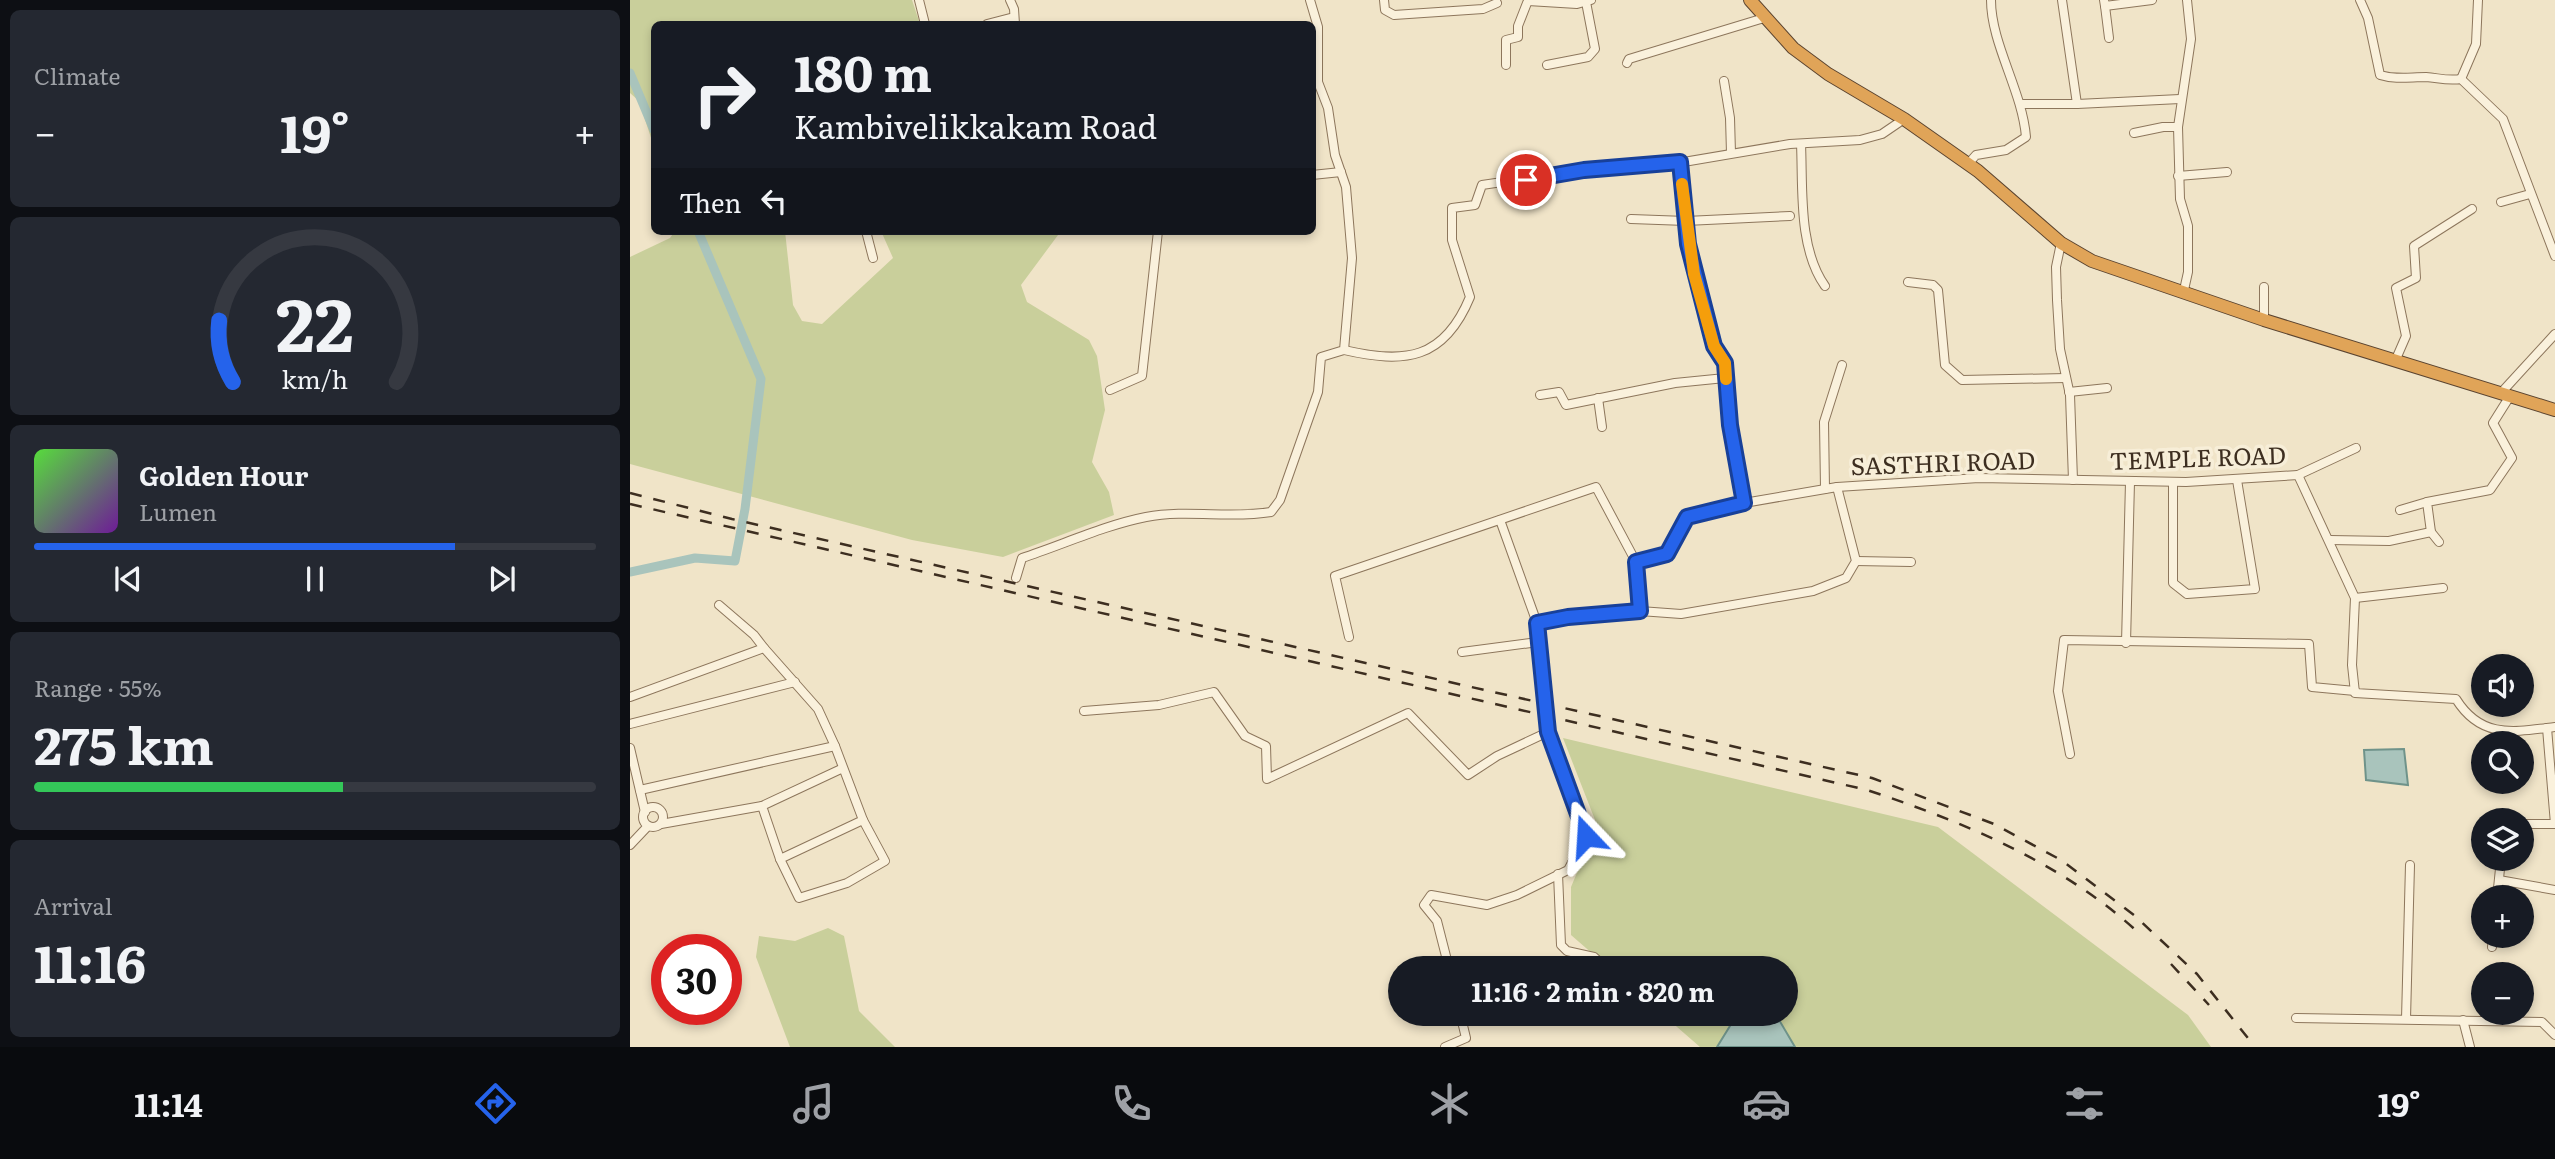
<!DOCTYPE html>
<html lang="en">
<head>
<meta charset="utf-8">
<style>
	body { margin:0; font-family:Literata,serif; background:#242831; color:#f1f3f6; height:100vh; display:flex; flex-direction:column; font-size:26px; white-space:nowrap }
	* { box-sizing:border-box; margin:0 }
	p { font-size:23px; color:#9ea1a6 }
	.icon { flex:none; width:38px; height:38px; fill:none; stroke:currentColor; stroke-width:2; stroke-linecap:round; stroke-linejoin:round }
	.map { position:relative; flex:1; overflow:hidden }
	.panel { display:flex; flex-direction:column; gap:10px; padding:10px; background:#0d0f14; width:630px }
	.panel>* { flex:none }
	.hud { position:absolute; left:21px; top:21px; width:665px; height:214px; border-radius:10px; box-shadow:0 4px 10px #0003; background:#171b24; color:#f1f3f6; overflow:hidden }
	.tools { position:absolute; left:1841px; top:654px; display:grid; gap:14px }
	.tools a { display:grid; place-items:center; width:63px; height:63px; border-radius:50%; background:#171b24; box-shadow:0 4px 10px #0003; font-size:35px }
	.speed { position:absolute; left:21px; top:934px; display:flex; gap:14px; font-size:35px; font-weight:700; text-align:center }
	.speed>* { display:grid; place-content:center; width:91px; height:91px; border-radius:50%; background:#171b24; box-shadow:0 4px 10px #0003; line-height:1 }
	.speed .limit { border:10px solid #d22; background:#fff; color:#111 }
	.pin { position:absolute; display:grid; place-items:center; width:60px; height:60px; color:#fff; margin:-30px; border:4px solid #fff; border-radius:50%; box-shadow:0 2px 7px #0007 }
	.me { position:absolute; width:77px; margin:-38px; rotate:340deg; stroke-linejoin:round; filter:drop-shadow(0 0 5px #0008) }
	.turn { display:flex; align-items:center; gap:24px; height:147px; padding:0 28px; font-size:32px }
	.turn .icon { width:91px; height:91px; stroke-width:2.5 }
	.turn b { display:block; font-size:49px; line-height:60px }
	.then { display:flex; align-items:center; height:66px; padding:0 28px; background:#0003; gap:14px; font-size:26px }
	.big { font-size:52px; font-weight:700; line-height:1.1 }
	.panel .widget { flex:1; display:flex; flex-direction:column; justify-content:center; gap:10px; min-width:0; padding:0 24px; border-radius:10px; background:#242831 }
	.panel .dial { align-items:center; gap:0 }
	.dial svg { height:182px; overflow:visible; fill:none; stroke:#363941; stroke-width:7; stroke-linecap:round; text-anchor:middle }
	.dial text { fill:#f1f3f6; stroke:none }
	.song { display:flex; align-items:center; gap:21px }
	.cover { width:84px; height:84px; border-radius:10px; background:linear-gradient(135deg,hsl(110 70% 55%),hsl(280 70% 35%)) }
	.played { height:7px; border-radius:4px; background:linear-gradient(90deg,#2563eb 75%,#363941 75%) }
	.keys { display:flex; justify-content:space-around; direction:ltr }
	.heat { display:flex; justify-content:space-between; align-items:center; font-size:38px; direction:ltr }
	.charge { height:10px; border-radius:5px; background:linear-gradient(90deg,#34c759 55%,#363941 0) }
	.trip { position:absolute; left:758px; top:956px; width:410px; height:70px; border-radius:35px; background:#171b24; box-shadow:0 4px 10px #0003; font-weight:700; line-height:70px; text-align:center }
	.tabs { display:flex; height:112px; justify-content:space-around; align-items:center; background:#090b0e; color:#9ea1a6 }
	.tabs .icon { width:49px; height:49px }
	.tabs .selected { color:#2563eb }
	.tabs b { font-size:32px; color:#f1f3f6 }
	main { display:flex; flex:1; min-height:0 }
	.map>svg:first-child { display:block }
	.green { fill:#c9cf9b }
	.water { fill:#a9c4bc; stroke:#6f938a; stroke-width:2 }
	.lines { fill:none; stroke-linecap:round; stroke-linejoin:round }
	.canal { stroke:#a9c4bc; stroke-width:9 }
	.minor-casing { stroke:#8d765c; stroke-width:10 }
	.highway-casing { stroke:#5b4430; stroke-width:14 }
	.minor { stroke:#faf1dc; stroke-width:8 }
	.highway { stroke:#e0a458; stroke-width:12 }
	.rail { stroke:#3d2e20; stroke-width:2.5; stroke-dasharray:12 12; stroke-linecap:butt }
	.route-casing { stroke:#184099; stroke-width:18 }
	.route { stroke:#2563eb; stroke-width:12 }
	.slow { stroke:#f59e0b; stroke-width:12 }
	.labels { text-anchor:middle; stroke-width:7; stroke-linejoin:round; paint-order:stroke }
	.street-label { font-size:24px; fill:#3d2e20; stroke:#f7eed8 }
</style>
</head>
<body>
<main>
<section class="panel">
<div class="widget"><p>Climate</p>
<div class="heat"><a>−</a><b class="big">19°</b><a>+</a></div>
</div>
<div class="widget dial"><svg viewBox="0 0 100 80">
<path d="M14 69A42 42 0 1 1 86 69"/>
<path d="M14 69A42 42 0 0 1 8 42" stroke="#2563eb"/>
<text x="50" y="56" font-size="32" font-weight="700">22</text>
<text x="50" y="72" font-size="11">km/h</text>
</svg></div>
<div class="widget">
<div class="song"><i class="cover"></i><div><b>Golden Hour</b><p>Lumen</p></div></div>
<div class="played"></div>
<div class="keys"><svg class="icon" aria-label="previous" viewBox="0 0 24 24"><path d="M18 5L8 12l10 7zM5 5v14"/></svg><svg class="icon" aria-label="pause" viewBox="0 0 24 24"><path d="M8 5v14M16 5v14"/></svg><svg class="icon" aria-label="next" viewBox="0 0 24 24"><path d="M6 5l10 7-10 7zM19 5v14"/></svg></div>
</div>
<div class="widget"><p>Range · 55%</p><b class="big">275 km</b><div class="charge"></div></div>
<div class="widget"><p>Arrival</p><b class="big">11:16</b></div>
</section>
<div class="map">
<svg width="1925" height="1047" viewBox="0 0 1925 1047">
	<rect width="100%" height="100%" fill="#f0e4c8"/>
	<g class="green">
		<path d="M0,0H282L290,24H24V147L9,101L0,93Z"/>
		<path d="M45,231H155L163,305L172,321L192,324L263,258L251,231H431L391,285L397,302L459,340L467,356L475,410L462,462L479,492L484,515L373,557L282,540L0,464V257L40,238Z"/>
		<path d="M933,738L1308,827L1558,1015L1581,1047H1070L1031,1013H1155V968H979L941,935V887L967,825Z"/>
		<path d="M198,928L214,936L229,1011L265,1047H160L126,957L129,936L165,941Z"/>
	</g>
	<g class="water">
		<path d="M1774,749L1778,785L1736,780L1734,750Z"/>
		<path d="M1108,1013H1145L1165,1047H1087Z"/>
	</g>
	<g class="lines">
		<g class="canal">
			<path d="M0,73L24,130"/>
			<path d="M0,572L65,558L105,561L115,509L131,379L68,231"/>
		</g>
		<g class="minor-casing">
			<g id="minor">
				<path d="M289,0L295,24"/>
				<path d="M380,0L384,9L385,24"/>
				<path d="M680,0L688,27V45"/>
				<path d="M754,0L755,10L764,15L853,9L867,3"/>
				<path d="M1474,0L1475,6L1522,0"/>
				<path d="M1730,0L1738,18L1750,75C1766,80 1780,77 1796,77C1809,78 1817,81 1831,79L1873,119L1925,256"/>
				<path d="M898,1L947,4L961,0"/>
				<path d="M1475,6L1479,38"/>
				<path d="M357,24L384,17"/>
				<path d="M997,63L999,59L1134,18"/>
				<path d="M876,65V40L888,37V26L897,3"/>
				<path d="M917,65L958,57L965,49L956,2"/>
				<path d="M1831,79L1846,44L1848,0"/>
				<path d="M1094,81L1100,118L1101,153"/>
				<path d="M1391,104H1447L1432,0"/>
				<path d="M1447,104L1550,99"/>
				<path d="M1504,133L1533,127H1548"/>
				<path d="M1171,144C1173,188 1168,248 1195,286"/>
				<path d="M1338,164L1346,155L1376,150L1396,137C1392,90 1361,44 1361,0"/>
				<path d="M682,175L711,172"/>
				<path d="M1548,176L1597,172"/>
				<path d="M1871,202L1900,194"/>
				<path d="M1001,219L1056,221L1160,216"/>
				<path d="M236,231L243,258"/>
				<path d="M1431,243L1426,267L1427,300L1430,349L1440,395L1443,480"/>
				<path d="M1278,282L1303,285L1308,290L1315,365L1332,380L1436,378"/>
				<path d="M1634,287V320"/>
				<path d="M1554,290L1558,272V226L1550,199L1548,127L1561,39L1557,0"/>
				<path d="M714,350C775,364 814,360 840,297L822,240V208L845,205L852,185L954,170L1030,166L1160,144L1230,140L1252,134L1274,119"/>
				<path d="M1766,359L1776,336L1766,288L1786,278L1784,246L1842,209"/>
				<path d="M480,390L512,376L528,231"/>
				<path d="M1439,392L1477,388"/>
				<path d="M1870,394L1925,334"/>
				<path d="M910,395L929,392L936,405L1045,383L1095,378"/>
				<path d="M968,398L972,427"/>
				<path d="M1668,475L1726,448"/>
				<path d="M1543,482V583L1557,594L1625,589L1607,480"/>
				<path d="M1195,489L1194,422L1212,365"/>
				<path d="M1114,503L1207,487L1349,478L1556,482L1668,475L1725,598L1722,665L1725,693L1826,699C1851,739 1883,732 1925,727"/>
				<path d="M1770,510L1797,502"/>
				<path d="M870,520L907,623"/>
				<path d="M1700,540L1759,541L1801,532"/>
				<path d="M1809,542L1801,532L1797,502L1860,490L1882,458L1863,423L1880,396"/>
				<path d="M1226,561L1281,562"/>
				<path d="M386,578L392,558C432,545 475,525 516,517C558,509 600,519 641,512L650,500L688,392L691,357L714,350L722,258L716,187L705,155L698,108L688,82V45L682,46"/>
				<path d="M1725,598L1813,588"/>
				<path d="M89,605L124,635L134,648"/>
				<path d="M1010,611L1005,577L1006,562L1037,554L1057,517L1114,503L1100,425L1095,363L1085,346L1058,244L1050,162"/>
				<path d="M719,637L705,576L966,487L1006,562"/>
				<path d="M1496,643L1500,482"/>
				<path d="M832,652L908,642"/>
				<path d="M0,697L134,648L188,709L205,746L10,790"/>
				<path d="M454,711L529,705L584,692L615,736L636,746L637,779L778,713L838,775L867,756L918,732"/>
				<path d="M0,724L165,682"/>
				<path d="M1917,728L1925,824"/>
				<path d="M205,746L233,820L150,859L132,806L211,769"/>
				<path d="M0,748L15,812"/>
				<path d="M1440,754L1428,691L1434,640L1679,644L1682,687L1725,691"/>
				<circle cx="23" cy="817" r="10"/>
				<path d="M31,824L132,806"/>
				<path d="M1892,824H1925"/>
				<path d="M0,845L18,826"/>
				<path d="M150,859L169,898L217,883L255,861L233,820"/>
				<path d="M928,874L931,945L937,951L964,957L976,968"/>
				<path d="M1869,880L1925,890"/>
				<path d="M1867,898L1871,859"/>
				<path d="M1862,947L1863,936"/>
				<path d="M819,968L807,921L794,905L801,895L857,905L887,895L938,870L956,836L918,732L907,623L938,617L1010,611L1051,614L1183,591L1216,578L1226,561L1207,487"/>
				<path d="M1666,1018L1912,1022L1925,1035"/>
				<path d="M1776,1019L1780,865"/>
				<path d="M1833,1020L1840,1047"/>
				<path d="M815,1047L836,1038L830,1013"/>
			</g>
		</g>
		<g class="highway-casing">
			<path id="highway" d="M1120,0L1163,48L1198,74L1274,119L1348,171L1431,243L1462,261L1634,320L1925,410"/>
		</g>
		<use href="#minor" class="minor"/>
		<use href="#highway" class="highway"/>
		<g class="rail">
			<path d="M0,493L102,519L1242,778L1364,824L1431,860L1504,915L1567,974L1625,1047"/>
			<path d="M0,504L1237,790C1334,822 1435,864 1511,935"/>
			<path d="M1541,964L1579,1005"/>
		</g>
	</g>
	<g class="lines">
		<g class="route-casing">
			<path id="route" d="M896,180L954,170L1050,162L1058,244L1084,346L1095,363L1100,425L1114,503L1057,517L1037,554L1006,562L1010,611L938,617L907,623L918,732L956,836"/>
		</g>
		<use href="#route" class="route"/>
		<path class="slow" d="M1052,184L1064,274L1084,346L1095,363L1096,379"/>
	</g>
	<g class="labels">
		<g class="street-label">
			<text transform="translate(1568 459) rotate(-2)" y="8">TEMPLE ROAD</text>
			<text transform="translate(1313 464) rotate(-2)" y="8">SASTHRI ROAD</text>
		</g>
	</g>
</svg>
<div class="tools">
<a><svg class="icon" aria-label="sound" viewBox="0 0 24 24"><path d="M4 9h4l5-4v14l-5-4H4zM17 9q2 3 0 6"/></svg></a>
<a><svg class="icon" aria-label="search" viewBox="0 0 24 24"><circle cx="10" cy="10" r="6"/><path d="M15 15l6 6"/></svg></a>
<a><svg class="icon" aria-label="layers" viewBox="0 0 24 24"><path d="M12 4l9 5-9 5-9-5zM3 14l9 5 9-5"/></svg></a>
<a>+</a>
<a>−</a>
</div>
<div class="speed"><div class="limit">30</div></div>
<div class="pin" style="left:896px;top:180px;background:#d93025"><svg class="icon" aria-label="arrive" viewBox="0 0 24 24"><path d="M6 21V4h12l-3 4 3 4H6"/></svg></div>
<svg class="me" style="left:956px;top:836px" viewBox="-20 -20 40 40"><path d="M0-17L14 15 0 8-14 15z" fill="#2563eb" stroke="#fff" stroke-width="4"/></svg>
<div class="trip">11:16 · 2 min · 820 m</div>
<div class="hud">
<div class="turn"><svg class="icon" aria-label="right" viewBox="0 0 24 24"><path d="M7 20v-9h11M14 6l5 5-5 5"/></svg><div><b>180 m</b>Kambivelikkakam Road</div></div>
<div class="then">Then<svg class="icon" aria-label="left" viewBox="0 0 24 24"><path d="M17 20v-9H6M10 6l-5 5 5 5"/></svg></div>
</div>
</div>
</main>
<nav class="tabs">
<b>11:14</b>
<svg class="icon selected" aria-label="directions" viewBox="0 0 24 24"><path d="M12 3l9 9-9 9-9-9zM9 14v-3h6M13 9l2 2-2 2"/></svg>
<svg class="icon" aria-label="music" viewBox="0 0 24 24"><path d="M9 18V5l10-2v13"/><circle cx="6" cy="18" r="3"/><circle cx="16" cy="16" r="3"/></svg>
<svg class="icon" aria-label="phone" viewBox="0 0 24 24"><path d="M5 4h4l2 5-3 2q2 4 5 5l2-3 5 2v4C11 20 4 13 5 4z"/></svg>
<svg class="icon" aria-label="climate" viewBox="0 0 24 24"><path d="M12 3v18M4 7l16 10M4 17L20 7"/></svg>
<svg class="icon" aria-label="car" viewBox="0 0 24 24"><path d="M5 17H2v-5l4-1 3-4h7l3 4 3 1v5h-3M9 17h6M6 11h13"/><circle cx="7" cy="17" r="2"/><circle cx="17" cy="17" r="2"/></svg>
<svg class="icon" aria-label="filters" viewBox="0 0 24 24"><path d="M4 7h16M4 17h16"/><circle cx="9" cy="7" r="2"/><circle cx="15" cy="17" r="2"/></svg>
<b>19°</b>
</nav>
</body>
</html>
